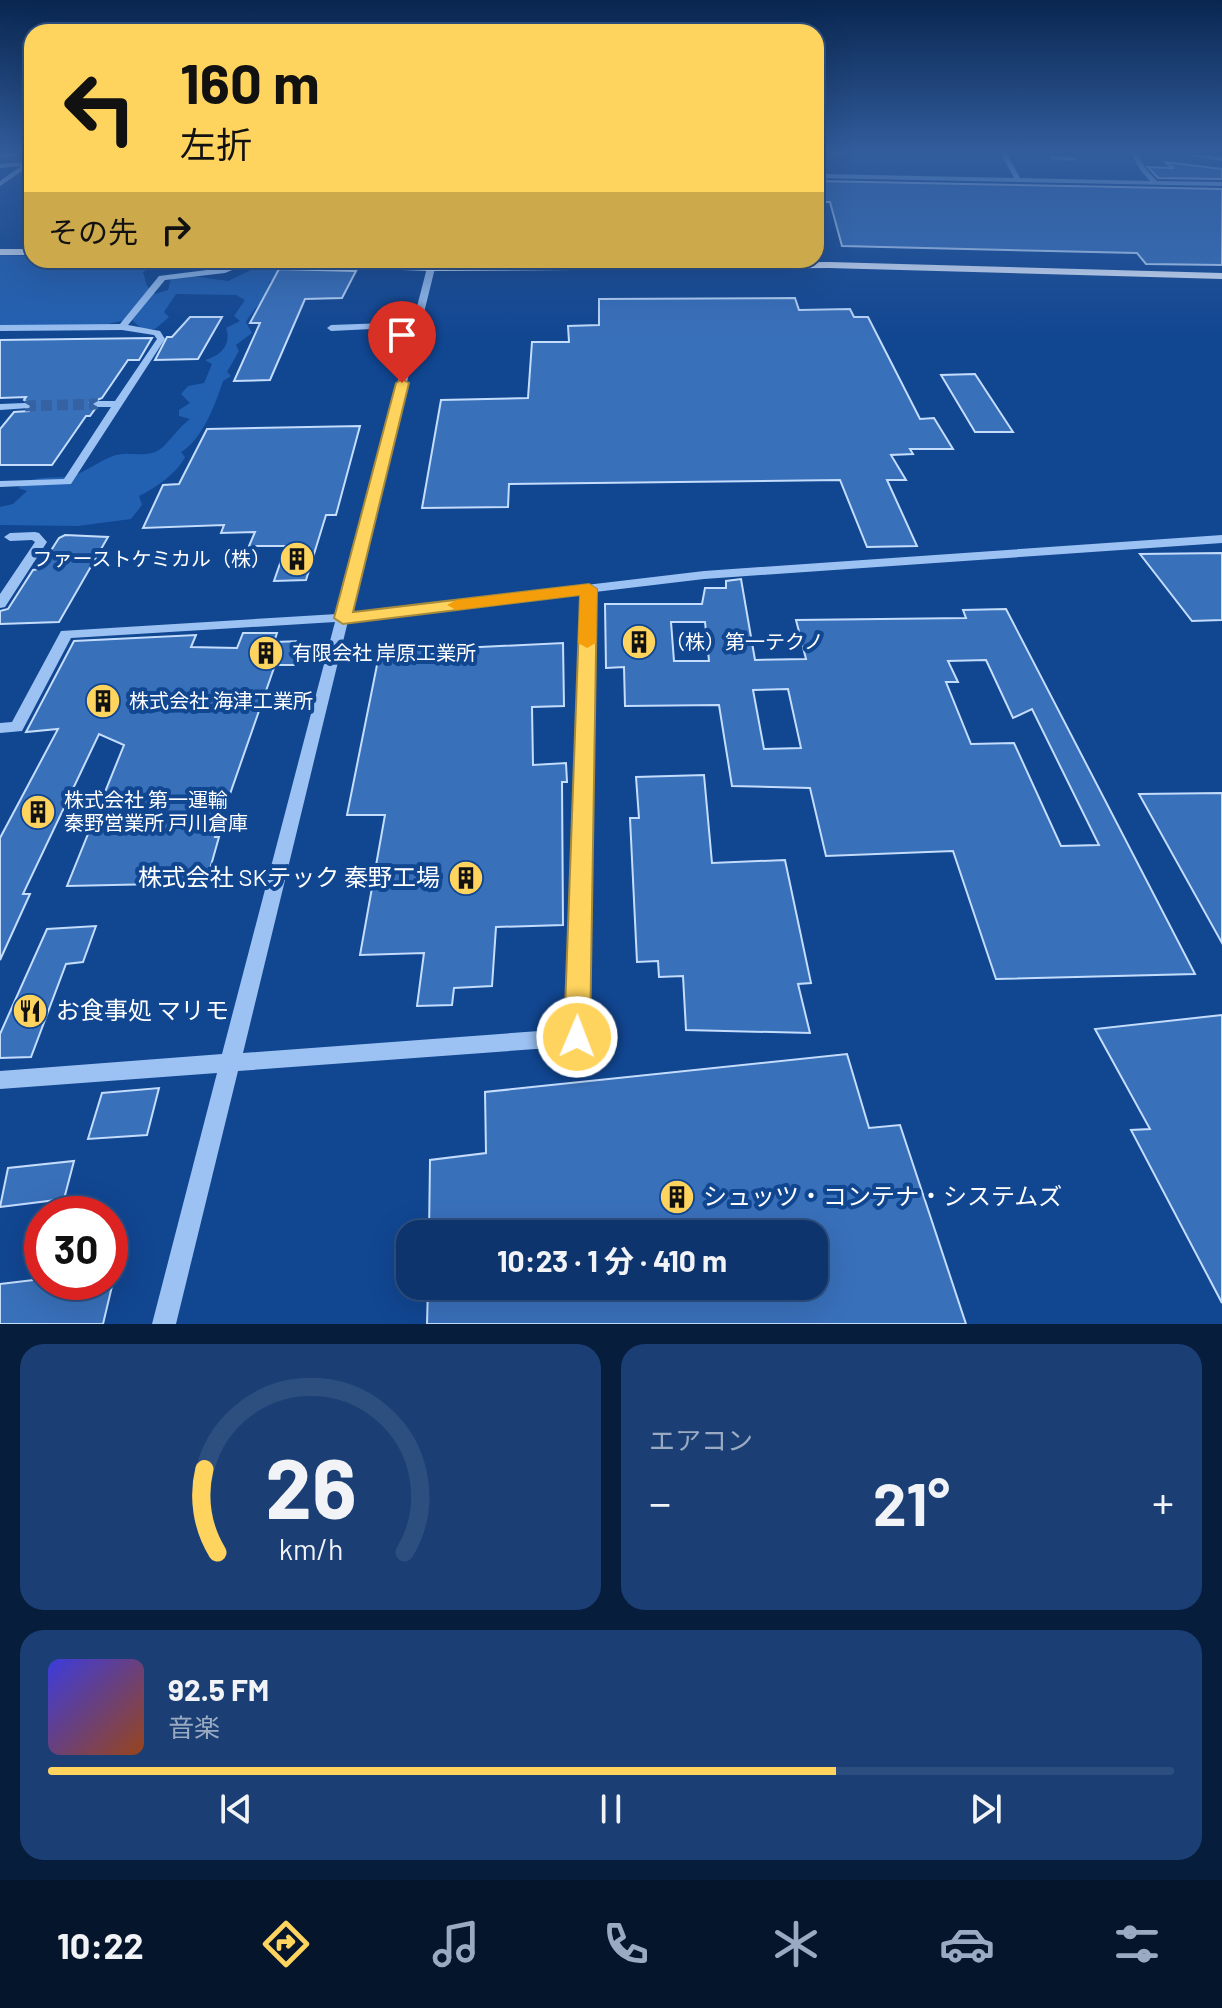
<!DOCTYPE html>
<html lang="ja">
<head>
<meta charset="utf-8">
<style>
	body { margin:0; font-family:Barlow,"Noto Sans JP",sans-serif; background:#1b3f75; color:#f1f3f6; height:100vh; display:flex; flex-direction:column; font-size:30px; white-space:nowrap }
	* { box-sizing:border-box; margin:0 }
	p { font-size:26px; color:#9aaac2 }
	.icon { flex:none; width:44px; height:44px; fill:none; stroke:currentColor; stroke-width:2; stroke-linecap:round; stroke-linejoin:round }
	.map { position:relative; height:1324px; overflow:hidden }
	.details { display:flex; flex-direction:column; gap:20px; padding:20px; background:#071d3c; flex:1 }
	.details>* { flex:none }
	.banner { position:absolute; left:24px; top:24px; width:800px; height:244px; border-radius:24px; box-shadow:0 8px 32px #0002,0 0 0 2px #2d4f80; background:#ffd45e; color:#111; overflow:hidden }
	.speed { position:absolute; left:24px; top:1196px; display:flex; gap:16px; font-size:40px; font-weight:700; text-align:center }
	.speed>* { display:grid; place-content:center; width:104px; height:104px; border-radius:50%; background:#0d346d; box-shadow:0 8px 32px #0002,0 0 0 2px #2d4f80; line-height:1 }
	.speed .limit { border:12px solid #d22; background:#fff; color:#111 }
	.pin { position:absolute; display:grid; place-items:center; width:68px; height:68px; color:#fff; margin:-82px -34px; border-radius:50% 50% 50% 0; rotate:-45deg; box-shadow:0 0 8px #0007 }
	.pin .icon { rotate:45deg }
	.me { position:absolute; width:88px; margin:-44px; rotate:1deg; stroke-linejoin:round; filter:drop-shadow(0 0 6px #0008) }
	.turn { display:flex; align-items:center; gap:28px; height:168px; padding:0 24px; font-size:36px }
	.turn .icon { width:104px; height:104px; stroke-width:2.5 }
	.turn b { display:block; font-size:56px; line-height:68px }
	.then { display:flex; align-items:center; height:76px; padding:0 24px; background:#0003; gap:16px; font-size:30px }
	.big { font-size:60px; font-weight:700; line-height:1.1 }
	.details .tile { flex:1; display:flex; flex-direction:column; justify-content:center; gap:12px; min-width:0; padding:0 28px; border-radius:24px; background:#1b3f75 }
	.details .dial { align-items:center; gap:0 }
	.dial svg { height:208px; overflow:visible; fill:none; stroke:#2d4f80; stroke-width:7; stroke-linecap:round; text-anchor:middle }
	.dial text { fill:#f1f3f6; stroke:none }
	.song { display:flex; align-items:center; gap:24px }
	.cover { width:96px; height:96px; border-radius:12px; background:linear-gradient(135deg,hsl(240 70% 55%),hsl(20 70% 35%)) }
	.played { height:8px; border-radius:4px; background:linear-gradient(90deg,#ffd45e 70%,#2d4f80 70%) }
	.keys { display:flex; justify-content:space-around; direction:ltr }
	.heat { display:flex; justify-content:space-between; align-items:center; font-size:44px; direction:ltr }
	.details .tiles { flex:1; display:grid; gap:20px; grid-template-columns:1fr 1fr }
	.tile:last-child { grid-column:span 2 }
	.trip { position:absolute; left:396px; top:1220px; width:432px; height:80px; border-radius:24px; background:#0d346d; box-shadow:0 8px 32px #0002,0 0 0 2px #2d4f80; font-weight:700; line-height:80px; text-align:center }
	.tab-bar { display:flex; height:128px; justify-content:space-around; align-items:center; background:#05152c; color:#9aaac2 }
	.tab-bar .icon { width:56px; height:56px }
	.tab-bar .active { color:#ffd45e }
	.tab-bar b { font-size:36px; color:#f1f3f6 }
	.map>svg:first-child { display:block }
	.green { fill:#2260b1 }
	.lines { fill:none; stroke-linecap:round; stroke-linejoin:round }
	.river { fill:#2d548c; fill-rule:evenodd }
	.building { fill:#3970ba; stroke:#c4ddfd; stroke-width:2; fill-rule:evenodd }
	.minor-tunnel { stroke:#3562a2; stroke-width:11; stroke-dasharray:11 5; stroke-linecap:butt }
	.minor { fill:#9cc2f3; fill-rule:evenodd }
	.major { fill:#e8f0ff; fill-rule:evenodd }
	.route { fill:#ffd45e; stroke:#a68a3d; stroke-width:2 }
	.slow { fill:#f59e0b }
	.labels { text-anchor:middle; stroke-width:8; stroke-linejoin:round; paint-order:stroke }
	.poi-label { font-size:20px; fill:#fff; stroke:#114691; text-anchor:start }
	.near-poi-label { font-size:24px; fill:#fff; stroke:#114691; text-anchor:start }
</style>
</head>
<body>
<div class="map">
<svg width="1222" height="1324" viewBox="0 0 1222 1324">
	<rect width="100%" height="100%" fill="#114691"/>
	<path class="green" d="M0,255L32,256V260L144,261L153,266L143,272L147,286L155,294L168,290L171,279L185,275L228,281L255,268L277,267L281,275L269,282L271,287C265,300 253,309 246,322L252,333L236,345L239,351L227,372L231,376L223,381C215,406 201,441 181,452L185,457C178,472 155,489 139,496L142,505L131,519L78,526L0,525V507L13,504L27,491L18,488C32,473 53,480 71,476C86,473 106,455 122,454C135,453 147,457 159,450C166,446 178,428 190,419L179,416V410L190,403L181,394L188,386L204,383L212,364L205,360C221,356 232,344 226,328L240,321L234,316L245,300L236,295L176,294L164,312L169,317L155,329H142L131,319L103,325L0,326Z"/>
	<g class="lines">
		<path class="river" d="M32,154V164L0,166V156Z"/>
	</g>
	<g class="building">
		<path d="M1164,162L1222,169V179L1158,178L1148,167L1174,168Z"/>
		<path d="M816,181L1222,189V265L1146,264L1137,253L842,246L830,202H816Z"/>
		<path d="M279,269L356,271L342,298L305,299L270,380L234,381L260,323H250Z"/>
		<path d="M795,298L799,310L850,309L854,317H868L920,419L934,418L953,449H910L913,454L891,455L906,480H887L917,546L867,547L840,480L509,484L508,507L422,508L441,400L528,398L532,342H569L568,326L599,325V299Z"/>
		<path d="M190,317H222L198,359L155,360L167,337H172Z"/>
		<path d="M152,338L139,360H128L102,398L90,403L95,409L90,416H86L52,465H0V429L14,412L29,411L33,405L24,400L26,397L0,398V340Z"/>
		<path d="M975,374L1013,432H975L941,375Z"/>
		<path d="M360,426L336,515H326L306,580L274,581L286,546H249L255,532L221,533L224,525L143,528L163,485L179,484L207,429Z"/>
		<path d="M65,535L108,537L59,622L0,624V611L8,609L33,570L39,569L59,538Z"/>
		<path d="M1222,553V620L1192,621L1140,554Z"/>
		<path d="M741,579L755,660L806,659L796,620L966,618L963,610L1006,609L1195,974L996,979L953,851L826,856L810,788L732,786L719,705L625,706L624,667L606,668L605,604H702L705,588H726V581ZM671,622H705L709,661H674ZM986,660L1013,718L1032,709L1099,845L1061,846L1014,743L971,744L946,682H958L948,661ZM788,689L801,748L764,749L753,690Z"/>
		<path d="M243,633H277L274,642L302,641L294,665H275L215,837H219L206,883L67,886L124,745L99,734L23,894H30L0,960V838L58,729L26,732L74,641L196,635L191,647L237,648Z"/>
		<path d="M563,643L564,706L532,707L533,765L566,763L567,782H562L563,925L496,927L492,986L454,988L452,1005L417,1006L424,953L360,955L385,815H347L379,655L392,654L393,647L423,646L422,654H459L460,648Z"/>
		<path d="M704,775L712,863L785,860L811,983L798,984L810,1033L686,1030L683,976L659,977L658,961L637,962L630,818H639L636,777Z"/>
		<path d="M1222,793V943L1139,794Z"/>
		<path d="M96,926L83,962L66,964L31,1057L0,1058V1034L47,929Z"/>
		<path d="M1222,1015V1303L1131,1130L1150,1129L1095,1029Z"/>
		<path d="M847,1054L869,1128L900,1125L966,1324H427L428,1286H814V1234H429L430,1160L486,1153L485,1092Z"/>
		<path d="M159,1088L147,1135L88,1139L102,1093Z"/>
		<path d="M74,1161L64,1199L0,1207L8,1168Z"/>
		<path d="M42,1279L113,1282L103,1324H0V1284Z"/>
	</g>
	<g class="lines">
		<path class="minor-tunnel" d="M25,406L98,404"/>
		<g class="minor">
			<path d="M0,154H32L0,157Z"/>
			<path d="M1001,154H1007L1020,178L1150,181L1141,171L1131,154H1137L1146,169L1157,181L1222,182V186L816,178V174H819L816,159L825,174L1014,178Z"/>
			<path d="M1185,154L1222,157V161L1188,156Z"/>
			<path d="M1051,156L1074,157L1077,159L1074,161L1049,159Z"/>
			<path d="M28,162L31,163V165L0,186V181L21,166L0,168V164Z"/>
			<path d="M240,260L248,261L237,268L225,273L165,280L128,325L160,331L165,339L71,484L0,487V481L64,479L111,407H98L93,404L98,401H115L157,339L154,335L122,330L0,331V325L120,324L159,276L223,268Z"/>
			<path d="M429,260H437L350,613L704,571L1222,535V543L704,579L595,592L587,1037L584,1043L577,1046L238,1071L176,1324H152L217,1073L0,1089V1071L222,1054L335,622L71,638L22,731L0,733V723L12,722L61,631L337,614L412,327L331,331L327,328L331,325L413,322ZM582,593L567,1029L243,1053L348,621Z"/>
			<path d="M25,403L30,406L29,408L0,410V404Z"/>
			<path d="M35,532L39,533L47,542L5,607L0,608V594L35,542L32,540L10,541L4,537L10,533Z"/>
		</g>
		<g class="major">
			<rect x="0" y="249" width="32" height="6"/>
			<path d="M202,260L431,265L829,262L1222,273V279L829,268L431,271L208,263Z"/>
		</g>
	</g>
	<linearGradient id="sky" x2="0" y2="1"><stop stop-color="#092650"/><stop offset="0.45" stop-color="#325d9d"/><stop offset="1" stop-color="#325d9d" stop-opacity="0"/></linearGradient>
	<rect width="1222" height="339" fill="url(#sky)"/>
	<path class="route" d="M402,379L409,383L353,612L589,584L597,589L590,1037L586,1045L577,1048L568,1045L564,1037L580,595L343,624L334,618L396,383Z"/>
	<path class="slow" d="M589,584L597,589L596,643L587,648L578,643L580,595L456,610L447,605L456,600Z"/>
	<defs>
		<g id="building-disc" transform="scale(1.8)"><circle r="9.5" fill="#ffd45e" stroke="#114691"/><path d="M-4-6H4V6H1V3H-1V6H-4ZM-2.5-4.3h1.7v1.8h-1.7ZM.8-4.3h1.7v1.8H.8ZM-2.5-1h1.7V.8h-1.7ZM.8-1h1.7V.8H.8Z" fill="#111"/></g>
		<g id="restaurant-disc" transform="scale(1.8)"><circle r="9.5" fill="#ffd45e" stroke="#114691"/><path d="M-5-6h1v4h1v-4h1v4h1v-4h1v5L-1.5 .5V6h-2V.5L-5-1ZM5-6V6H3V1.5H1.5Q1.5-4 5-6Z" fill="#111"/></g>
	</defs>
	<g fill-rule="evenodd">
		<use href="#building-disc" x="297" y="559"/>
		<use href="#building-disc" x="639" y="642"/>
		<use href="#building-disc" x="266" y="653"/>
		<use href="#building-disc" x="103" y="701"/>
		<use href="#building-disc" x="38" y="812"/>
		<use href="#building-disc" x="466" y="878"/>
		<use href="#restaurant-disc" x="30" y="1011"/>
		<use href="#building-disc" x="677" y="1197"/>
	</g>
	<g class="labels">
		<g class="poi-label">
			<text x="271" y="566" text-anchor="end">ファーストケミカル（株）</text>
			<text x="665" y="649">（株）第一テクノ</text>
			<text x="292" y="660">有限会社 岸原工業所</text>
			<text x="129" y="708">株式会社 海津工業所</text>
			<text x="64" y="807">株式会社 第一運輸<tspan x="64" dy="23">秦野営業所 戸川倉庫</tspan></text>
		</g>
		<g class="near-poi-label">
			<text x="440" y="886" text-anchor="end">株式会社 SKテック 秦野工場</text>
			<text x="56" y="1019">お食事処 マリモ</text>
			<text x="703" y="1205">シュッツ・コンテナ・システムズ</text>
		</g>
	</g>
</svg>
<div class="speed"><div class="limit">30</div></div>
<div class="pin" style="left:402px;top:383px;background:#d93025"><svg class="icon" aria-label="arrive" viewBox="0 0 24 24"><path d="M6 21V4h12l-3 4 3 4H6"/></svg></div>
<svg class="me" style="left:577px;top:1037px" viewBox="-20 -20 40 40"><circle r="17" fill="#ffd45e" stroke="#fff" stroke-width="3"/><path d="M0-11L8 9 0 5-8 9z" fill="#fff"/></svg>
<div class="trip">10:23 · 1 分 · 410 m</div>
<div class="banner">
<div class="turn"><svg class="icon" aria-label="left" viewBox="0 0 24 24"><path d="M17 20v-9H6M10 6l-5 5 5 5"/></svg><div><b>160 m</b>左折</div></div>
<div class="then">その先<svg class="icon" aria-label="right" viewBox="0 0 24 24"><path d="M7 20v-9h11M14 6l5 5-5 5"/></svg></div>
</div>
</div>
<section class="details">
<div class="tiles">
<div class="tile dial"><svg viewBox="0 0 100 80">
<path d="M14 69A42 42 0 1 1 86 69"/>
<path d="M14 69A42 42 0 0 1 9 37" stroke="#ffd45e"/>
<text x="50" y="56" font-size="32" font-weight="700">26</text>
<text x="50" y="72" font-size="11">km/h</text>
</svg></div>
<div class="tile"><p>エアコン</p>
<div class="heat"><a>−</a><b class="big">21°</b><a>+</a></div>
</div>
<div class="tile">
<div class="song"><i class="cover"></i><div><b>92.5 FM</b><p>音楽</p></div></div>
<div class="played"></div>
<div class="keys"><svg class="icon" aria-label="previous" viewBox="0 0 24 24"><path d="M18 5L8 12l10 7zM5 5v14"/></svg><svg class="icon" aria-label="pause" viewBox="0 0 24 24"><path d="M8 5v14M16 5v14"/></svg><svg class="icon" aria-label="next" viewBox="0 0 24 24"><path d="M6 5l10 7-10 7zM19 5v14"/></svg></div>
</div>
</div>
</section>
<nav class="tab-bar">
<b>10:22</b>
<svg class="icon active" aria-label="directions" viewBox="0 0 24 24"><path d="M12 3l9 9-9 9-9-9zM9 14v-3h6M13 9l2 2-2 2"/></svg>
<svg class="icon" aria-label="music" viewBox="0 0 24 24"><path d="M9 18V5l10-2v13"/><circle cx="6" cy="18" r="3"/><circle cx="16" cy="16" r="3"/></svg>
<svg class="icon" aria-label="phone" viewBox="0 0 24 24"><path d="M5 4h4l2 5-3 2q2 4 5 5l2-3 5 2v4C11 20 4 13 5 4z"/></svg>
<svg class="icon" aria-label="climate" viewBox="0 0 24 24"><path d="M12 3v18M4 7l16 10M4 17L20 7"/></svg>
<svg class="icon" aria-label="car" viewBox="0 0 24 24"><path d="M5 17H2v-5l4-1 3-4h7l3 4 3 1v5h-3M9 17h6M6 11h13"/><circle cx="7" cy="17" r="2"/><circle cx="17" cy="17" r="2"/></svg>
<svg class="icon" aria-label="filters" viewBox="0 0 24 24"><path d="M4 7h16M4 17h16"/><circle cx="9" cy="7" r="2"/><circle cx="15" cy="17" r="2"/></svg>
</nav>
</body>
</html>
